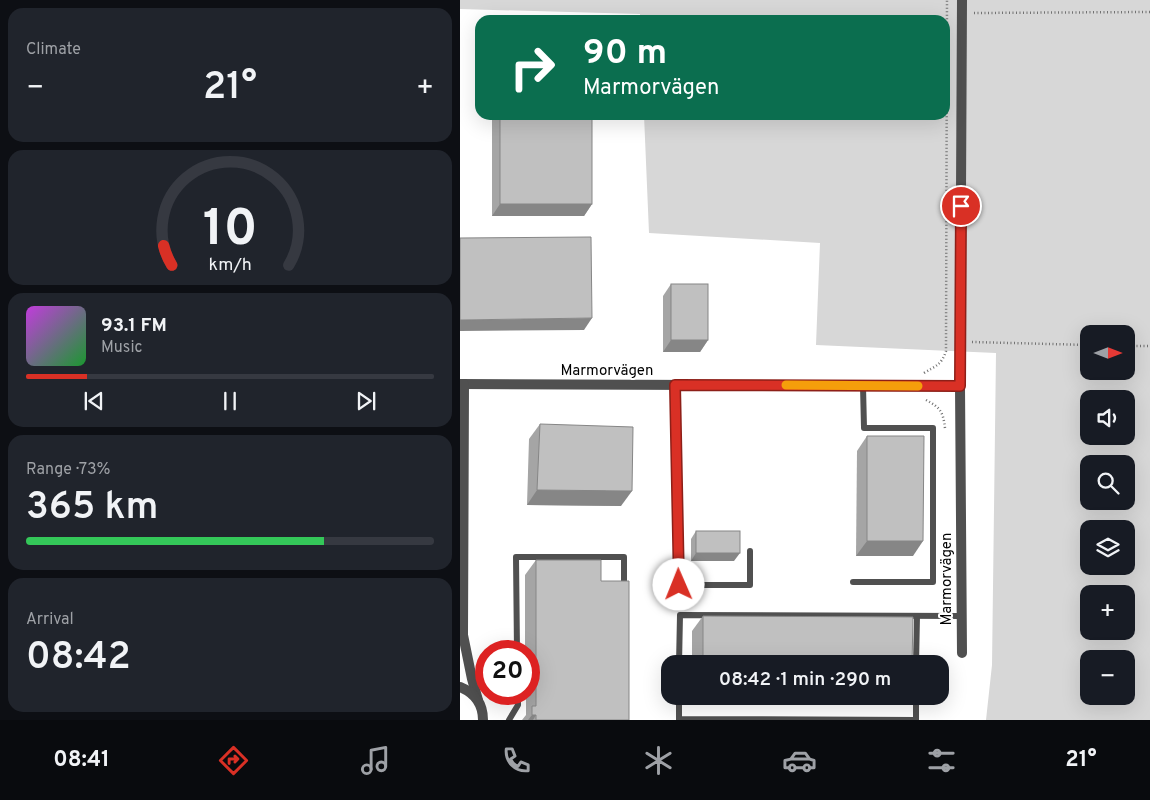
<!DOCTYPE html>
<html lang="en">
<head>
<meta charset="utf-8">
<style>
	body { margin:0; font-family:Overpass,sans-serif; background:#20242c; color:#f1f3f6; height:100vh; display:flex; flex-direction:column; font-size:19px; white-space:nowrap }
	* { box-sizing:border-box; margin:0 }
	p { font-size:16px; color:#9ea1a6 }
	.icon { flex:none; width:28px; height:28px; fill:none; stroke:currentColor; stroke-width:2; stroke-linecap:round; stroke-linejoin:round }
	.map { position:relative; flex:1; overflow:hidden }
	.details { display:flex; flex-direction:column; gap:8px; padding:8px; background:#0d0f14; width:460px }
	.details>* { flex:none }
	.top-card { position:absolute; left:15px; top:15px; width:475px; height:105px; border-radius:15px; box-shadow:0 5px 20px #0002; background:#0b6e4f; color:#fff; overflow:hidden }
	.needle { width:32px; rotate:90deg }
	.buttons { position:absolute; left:620px; top:325px; display:grid; gap:10px }
	.buttons a { display:grid; place-items:center; width:55px; height:55px; border-radius:10px; background:#171b24; box-shadow:0 5px 20px #0002; font-size:25px }
	.speed { position:absolute; left:15px; top:640px; display:flex; gap:10px; font-size:25px; font-weight:700; text-align:center }
	.speed>* { display:grid; place-content:center; width:65px; height:65px; border-radius:50%; background:#171b24; box-shadow:0 5px 20px #0002; line-height:1 }
	.speed .limit { border:8px solid #d22; background:#fff; color:#111 }
	.pin { position:absolute; display:grid; place-items:center; width:42px; height:42px; color:#fff; margin:-21px; border:2px solid #fff; border-radius:50%; box-shadow:0 1px 5px #0007 }
	.me { position:absolute; width:55px; margin:-28px; rotate:359deg; stroke-linejoin:round; filter:drop-shadow(0 0 4px #0008) }
	.turn { display:flex; align-items:center; gap:18px; height:105px; padding:0 25px; font-size:22px }
	.turn .icon { width:65px; height:65px; stroke-width:2.5 }
	.turn b { display:block; font-size:35px; line-height:42px }
	.big { font-size:38px; font-weight:600; line-height:1.1 }
	.details .tile { flex:1; display:flex; flex-direction:column; justify-content:center; gap:8px; min-width:0; padding:0 18px; border-radius:15px; background:#20242c }
	.details .dial { align-items:center; gap:0 }
	.dial svg { height:130px; overflow:visible; fill:none; stroke:#363941; stroke-width:7; stroke-linecap:round; text-anchor:middle }
	.dial text { fill:#f1f3f6; stroke:none }
	.song { display:flex; align-items:center; gap:15px }
	.cover { width:60px; height:60px; border-radius:8px; background:linear-gradient(135deg,hsl(290 70% 55%),hsl(130 70% 35%)) }
	.played { height:5px; border-radius:2px; background:linear-gradient(90deg,#d93025 15%,#363941 15%) }
	.keys { display:flex; justify-content:space-around; direction:ltr }
	.heat { display:flex; justify-content:space-between; align-items:center; font-size:28px; direction:ltr }
	.charge { height:8px; border-radius:4px; background:linear-gradient(90deg,#34c759 73%,#363941 0) }
	.trip { position:absolute; left:201px; top:655px; width:288px; height:50px; border-radius:15px; background:#171b24; box-shadow:0 5px 20px #0002; font-weight:600; line-height:50px; text-align:center }
	.tabs { display:flex; height:80px; justify-content:space-around; align-items:center; background:#090b0e; color:#9ea1a6 }
	.tabs .icon { width:35px; height:35px }
	.tabs .selected { color:#d93025 }
	.tabs b { font-size:22px; color:#f1f3f6 }
	main { display:flex; flex:1; min-height:0 }
	.map>svg:first-child { display:block }
	.green { fill:#d7d7d7; fill-rule:evenodd }
	.lines { fill:none; stroke-linecap:round; stroke-linejoin:round }
	.path { stroke:#727272; stroke-width:2.5; stroke-dasharray:1 2.5; stroke-linecap:butt }
	.service { stroke:#505050; stroke-width:6 }
	.minor { stroke:#505050; stroke-width:10 }
	.wall { fill:#a5a5a5 }
	.shaded-wall { fill:#868686 }
	.building { fill:#c0c0c0; stroke:#868686 }
	.route-casing { stroke:#8d1f18; stroke-width:12 }
	.route { stroke:#d93025; stroke-width:9 }
	.slow { stroke:#f59e0b; stroke-width:9 }
	.labels { text-anchor:middle; stroke-width:4; stroke-linejoin:round; paint-order:stroke }
	.street-label { font-size:15px; fill:#000; stroke:#fff }
</style>
</head>
<body>
<main>
<section class="details">
<div class="tile"><p>Climate</p>
<div class="heat"><a>−</a><b class="big">21°</b><a>+</a></div>
</div>
<div class="tile dial"><svg viewBox="0 0 100 80">
<path d="M14 69A42 42 0 1 1 86 69"/>
<path d="M14 69A42 42 0 0 1 9 57" stroke="#d93025"/>
<text x="50" y="56" font-size="32" font-weight="700">10</text>
<text x="50" y="72" font-size="11">km/h</text>
</svg></div>
<div class="tile">
<div class="song"><i class="cover"></i><div><b>93.1 FM</b><p>Music</p></div></div>
<div class="played"></div>
<div class="keys"><svg class="icon" aria-label="previous" viewBox="0 0 24 24"><path d="M18 5L8 12l10 7zM5 5v14"/></svg><svg class="icon" aria-label="pause" viewBox="0 0 24 24"><path d="M8 5v14M16 5v14"/></svg><svg class="icon" aria-label="next" viewBox="0 0 24 24"><path d="M6 5l10 7-10 7zM19 5v14"/></svg></div>
</div>
<div class="tile"><p>Range · 73%</p><b class="big">365 km</b><div class="charge"></div></div>
<div class="tile"><p>Arrival</p><b class="big">08:42</b></div>
</section>
<div class="map">
<svg width="690" height="720" viewBox="0 0 690 720">
	<rect width="100%" height="100%" fill="#fff"/>
	<path class="green" d="M0,0H690V720H526L532,665L536,353L356,345L360,243L189,233L184,115H485V20H180V14L0,9ZM629,334H666V371H629ZM629,399H666V436H629ZM629,464H666V501H629ZM629,529H666V566H629ZM629,594H666V631H629ZM629,659H666V696H629Z"/>
	<g class="lines">
		<g class="path">
			<path d="M514,13L690,12"/>
			<path d="M512,342L629,345"/>
			<path d="M666,346H690"/>
			<path d="M464,373C475,366 481,366 486,351L487,0"/>
			<path d="M466,400C481,408 483,412 485,428"/>
			<path d="M485,581V601H490"/>
		</g>
		<g class="service">
			<path d="M215,385L219,585H290V551"/>
			<path d="M393,582H473V428H404L403,386"/>
			<path d="M57,651L56,557H164V589"/>
			<path d="M219,664L220,615L501,616"/>
			<path d="M456,664L457,616"/>
			<path d="M219,696V719L456,720V696"/>
			<path d="M49,720L58,705V694"/>
		</g>
		<g class="minor">
			<path d="M0,384L500,386"/>
			<path d="M4,384L3,635L12,679L18,700"/>
			<path d="M502,653L500,386L502,0"/>
			<path d="M0,687C15,693 23,704 23,720"/>
		</g>
	</g>
	<g class="wall">
		<path d="M32,115H132V204L124,216H32Z"/>
		<path d="M211,284L248,340L240,352H203V296Z"/>
		<path d="M80,424L161,506L67,505L69,439Z"/>
		<path d="M407,436L453,556H396L397,451Z"/>
		<path d="M236,531L274,561H231V539Z"/>
		<path d="M76,560L141,581L169,720H62L66,715V694H69V651H65V575Z"/>
		<path d="M243,616L452,664H232V631Z"/>
	</g>
	<g class="shaded-wall">
		<path d="M40,204H132L124,216H32Z"/>
		<path d="M132,318L124,330L0,331V320Z"/>
		<path d="M211,340H248L240,352H203Z"/>
		<path d="M77,490L172,491L161,506L67,505Z"/>
		<path d="M407,541H463L453,556H396Z"/>
		<path d="M236,553H280L274,561H231Z"/>
		<path d="M72,715H76L73,720H68Z"/>
	</g>
	<g class="building">
		<rect x="40" y="115" width="92" height="89"/>
		<path d="M131,237L132,318L0,320V238Z"/>
		<rect x="211" y="284" width="37" height="56"/>
		<path d="M80,424L173,427L172,491L77,490Z"/>
		<path d="M407,436H464L463,541H407Z"/>
		<rect x="236" y="531" width="44" height="22"/>
		<path d="M76,560H141V581H169V720H76V715H72V706H76Z"/>
		<path d="M243,616L453,617L452,664H243Z"/>
	</g>
	<g class="lines">
		<g class="route-casing">
			<path id="route" d="M219,585L215,385L500,386L501,206"/>
		</g>
		<use href="#route" class="route"/>
		<path class="slow" d="M326,385L458,386"/>
	</g>
	<g class="labels">
		<g class="street-label">
			<text x="147" y="375">Marmorvägen</text>
			<text transform="translate(486 579) rotate(-90)" y="5">Marmorvägen</text>
		</g>
	</g>
</svg>
<div class="buttons">
<a><svg class="needle" viewBox="-14 -14 28 28"><path d="M0-13l5 13h-10z" fill="#e53935"/><path d="M0 13l5-13h-10z" fill="#9ea1a6"/></svg></a>
<a><svg class="icon" aria-label="sound" viewBox="0 0 24 24"><path d="M4 9h4l5-4v14l-5-4H4zM17 9q2 3 0 6"/></svg></a>
<a><svg class="icon" aria-label="search" viewBox="0 0 24 24"><circle cx="10" cy="10" r="6"/><path d="M15 15l6 6"/></svg></a>
<a><svg class="icon" aria-label="layers" viewBox="0 0 24 24"><path d="M12 4l9 5-9 5-9-5zM3 14l9 5 9-5"/></svg></a>
<a>+</a>
<a>−</a>
</div>
<div class="speed"><div class="limit">20</div></div>
<div class="pin" style="left:501px;top:206px;background:#d93025"><svg class="icon" aria-label="arrive" viewBox="0 0 24 24"><path d="M6 21V4h12l-3 4 3 4H6"/></svg></div>
<svg class="me" style="left:219px;top:585px" viewBox="-20 -20 40 40"><circle r="19" fill="#fff"/><path d="M0-13L10 11 0 6-10 11z" fill="#d93025"/></svg>
<div class="trip">08:42 · 1 min · 290 m</div>
<div class="top-card">
<div class="turn"><svg class="icon" aria-label="right" viewBox="0 0 24 24"><path d="M7 20v-9h11M14 6l5 5-5 5"/></svg><div><b>90 m</b>Marmorvägen</div></div>
</div>
</div>
</main>
<nav class="tabs">
<b>08:41</b>
<svg class="icon selected" aria-label="directions" viewBox="0 0 24 24"><path d="M12 3l9 9-9 9-9-9zM9 14v-3h6M13 9l2 2-2 2"/></svg>
<svg class="icon" aria-label="music" viewBox="0 0 24 24"><path d="M9 18V5l10-2v13"/><circle cx="6" cy="18" r="3"/><circle cx="16" cy="16" r="3"/></svg>
<svg class="icon" aria-label="phone" viewBox="0 0 24 24"><path d="M5 4h4l2 5-3 2q2 4 5 5l2-3 5 2v4C11 20 4 13 5 4z"/></svg>
<svg class="icon" aria-label="climate" viewBox="0 0 24 24"><path d="M12 3v18M4 7l16 10M4 17L20 7"/></svg>
<svg class="icon" aria-label="car" viewBox="0 0 24 24"><path d="M5 17H2v-5l4-1 3-4h7l3 4 3 1v5h-3M9 17h6M6 11h13"/><circle cx="7" cy="17" r="2"/><circle cx="17" cy="17" r="2"/></svg>
<svg class="icon" aria-label="filters" viewBox="0 0 24 24"><path d="M4 7h16M4 17h16"/><circle cx="9" cy="7" r="2"/><circle cx="15" cy="17" r="2"/></svg>
<b>21°</b>
</nav>
</body>
</html>
